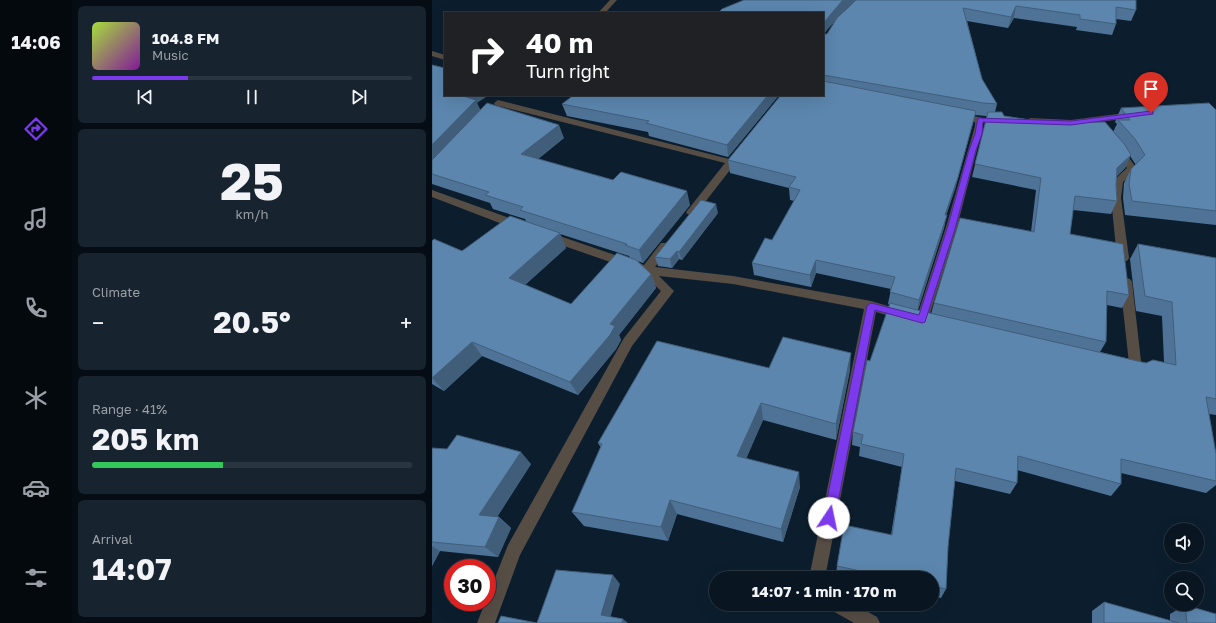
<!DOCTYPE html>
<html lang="en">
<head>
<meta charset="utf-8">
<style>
	body { margin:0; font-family:"Golos Text",sans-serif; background:#17232f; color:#f1f3f6; height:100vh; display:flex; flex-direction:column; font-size:15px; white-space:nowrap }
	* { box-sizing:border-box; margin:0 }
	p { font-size:13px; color:#999fa5 }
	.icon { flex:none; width:22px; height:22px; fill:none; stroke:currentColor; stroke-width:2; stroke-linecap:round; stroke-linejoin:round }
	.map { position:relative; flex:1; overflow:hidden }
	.details { display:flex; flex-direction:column; gap:6px; padding:6px; background:#050c13; width:360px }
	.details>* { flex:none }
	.hud { position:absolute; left:12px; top:12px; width:380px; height:84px; border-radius:0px; box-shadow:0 4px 16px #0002,0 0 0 1px #293540; background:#202124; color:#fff; overflow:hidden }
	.fabs { position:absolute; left:732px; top:523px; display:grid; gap:8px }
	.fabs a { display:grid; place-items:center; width:40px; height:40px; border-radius:50%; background:#091622; box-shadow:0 4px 16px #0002,0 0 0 1px #293540; font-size:20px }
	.speed { position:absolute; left:12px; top:559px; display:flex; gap:8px; font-size:20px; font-weight:700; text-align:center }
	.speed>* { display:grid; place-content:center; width:52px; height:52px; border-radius:50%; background:#091622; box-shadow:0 4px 16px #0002,0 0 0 1px #293540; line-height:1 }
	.speed .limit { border:6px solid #d22; background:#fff; color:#111 }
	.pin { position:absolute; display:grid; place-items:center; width:34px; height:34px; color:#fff; margin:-41px -17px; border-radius:50% 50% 50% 0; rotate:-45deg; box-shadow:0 0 4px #0007 }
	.pin .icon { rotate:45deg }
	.me { position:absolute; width:44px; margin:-22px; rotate:11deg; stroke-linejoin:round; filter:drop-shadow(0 0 3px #0008) }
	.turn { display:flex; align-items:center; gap:14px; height:84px; padding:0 16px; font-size:18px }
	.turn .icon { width:52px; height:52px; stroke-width:2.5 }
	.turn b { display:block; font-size:28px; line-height:34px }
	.big { font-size:30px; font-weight:700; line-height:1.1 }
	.details .card { flex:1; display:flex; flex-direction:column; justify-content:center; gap:6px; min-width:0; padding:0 14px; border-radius:6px; background:#17232f }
	.details .dial { align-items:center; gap:0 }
	.dial b { font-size:52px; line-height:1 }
	.song { display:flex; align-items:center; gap:12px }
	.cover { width:48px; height:48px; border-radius:6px; background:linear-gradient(135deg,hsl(80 70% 55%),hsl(290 70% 35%)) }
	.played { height:4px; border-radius:2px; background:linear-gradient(90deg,#7c3aed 30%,#293540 30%) }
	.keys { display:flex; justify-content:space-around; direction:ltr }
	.heat { display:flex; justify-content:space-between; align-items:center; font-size:22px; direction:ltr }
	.charge { height:6px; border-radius:3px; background:linear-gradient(90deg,#34c759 41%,#293540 0) }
	.trip { position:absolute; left:277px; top:571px; width:230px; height:40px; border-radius:20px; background:#091622; box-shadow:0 4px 16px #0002,0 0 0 1px #293540; font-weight:700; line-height:40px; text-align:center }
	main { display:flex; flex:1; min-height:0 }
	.tab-bar { display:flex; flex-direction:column; width:72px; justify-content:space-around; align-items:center; background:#04090e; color:#999fa5 }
	.tab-bar .icon { width:28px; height:28px }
	.tab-bar .active { color:#7c3aed }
	.tab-bar b { font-size:18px; color:#f1f3f6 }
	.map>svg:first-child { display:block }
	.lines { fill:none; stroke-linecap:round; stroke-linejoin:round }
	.minor { fill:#564e45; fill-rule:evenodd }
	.wall { fill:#4f7396; fill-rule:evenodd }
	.shaded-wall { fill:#405e7a }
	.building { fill:#5c86ae; stroke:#405e7a }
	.route { fill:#7c3aed; stroke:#51269a }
</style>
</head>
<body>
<main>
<nav class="tab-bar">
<b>14:06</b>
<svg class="icon active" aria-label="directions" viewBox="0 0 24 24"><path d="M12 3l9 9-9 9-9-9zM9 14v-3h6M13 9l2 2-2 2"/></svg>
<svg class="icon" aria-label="music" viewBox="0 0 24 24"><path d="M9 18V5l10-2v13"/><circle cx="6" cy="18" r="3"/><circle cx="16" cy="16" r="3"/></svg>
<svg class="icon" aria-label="phone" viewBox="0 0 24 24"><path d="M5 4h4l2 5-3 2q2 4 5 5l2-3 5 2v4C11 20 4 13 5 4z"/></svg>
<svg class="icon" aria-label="climate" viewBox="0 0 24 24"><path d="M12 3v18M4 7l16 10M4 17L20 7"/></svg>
<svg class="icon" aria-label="car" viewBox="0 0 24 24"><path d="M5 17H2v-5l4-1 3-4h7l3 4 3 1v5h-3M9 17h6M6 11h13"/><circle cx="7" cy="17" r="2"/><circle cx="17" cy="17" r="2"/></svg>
<svg class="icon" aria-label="filters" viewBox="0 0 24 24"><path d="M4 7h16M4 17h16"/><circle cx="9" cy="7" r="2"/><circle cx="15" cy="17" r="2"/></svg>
</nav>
<section class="details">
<div class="card">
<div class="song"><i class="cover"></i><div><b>104.8 FM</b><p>Music</p></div></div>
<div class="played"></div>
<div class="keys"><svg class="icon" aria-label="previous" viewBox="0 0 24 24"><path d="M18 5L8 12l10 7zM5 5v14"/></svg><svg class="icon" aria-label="pause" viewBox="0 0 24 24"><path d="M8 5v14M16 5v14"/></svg><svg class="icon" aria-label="next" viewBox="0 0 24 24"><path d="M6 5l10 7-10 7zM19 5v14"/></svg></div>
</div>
<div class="card dial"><b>25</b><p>km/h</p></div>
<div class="card"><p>Climate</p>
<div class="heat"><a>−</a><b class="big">20.5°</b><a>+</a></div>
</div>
<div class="card"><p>Range · 41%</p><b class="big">205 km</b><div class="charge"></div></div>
<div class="card"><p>Arrival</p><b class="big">14:07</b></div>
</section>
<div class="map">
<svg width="784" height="623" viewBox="0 0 784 623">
	<rect width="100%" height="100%" fill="#0c1e2e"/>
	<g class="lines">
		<g class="minor">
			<path d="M178,0H185L173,13H166Z"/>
			<path d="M0,51L13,55V60L0,56Z"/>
			<path d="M66,100L297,159L304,150L307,149L312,152L263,215L259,216L254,213L255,211L293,163L63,105L62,103Z"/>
			<path d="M701,112L705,115L704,117L639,126L598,124L594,121L598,118L639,120Z"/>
			<path d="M526,113L551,118V126L525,227L496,320L494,323L490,325L486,323L484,320L514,227L543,126V122L523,118L522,116Z"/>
			<path d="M687,147L690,148L705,169L691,182L689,198L697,258L695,261H687L685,258L679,198L681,181L695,168L682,150Z"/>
			<path d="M0,190L91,223L92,226L91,229H83L0,197Z"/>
			<path d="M116,232L212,265L229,243H237L238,246L223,267L301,276L439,301L476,312L478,315L476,318L472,320L444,312L393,578H377L432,309L301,284L227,276L242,291L200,346L88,555L63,623H45L76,545L192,338L229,291L210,273L112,239L111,236L112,233Z"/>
			<path d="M694,278L698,279L700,282L710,370L709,374L704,375L693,372L692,368L693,364L697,363L688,282L690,279Z"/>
			<path d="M397,604H422L445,617L448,623H422L399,610Z"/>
		</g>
	</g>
	<g class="wall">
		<path d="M424,0H704V10L699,21L684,19V24L680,35L644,30L645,27L582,18L576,28L535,21L550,79L565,104L563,112L572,116L681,132L685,124L683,122L689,108L784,110V225L693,215L691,198L692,183L699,169L704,165L698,156L693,168L685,176L684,185L685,201L679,214L641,210L638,234L697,295L690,308L675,305L674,342L668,352L714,363L732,362L730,316L704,311L698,259L706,244L784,258V415L777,414L784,454V485L774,493L689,473V484L679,496L585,470V483L578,494L523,481L516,547L514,589L509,598L500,596V578H417L404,575L405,566L459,535L470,467L427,456L428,447L420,445L421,432L438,361L458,305L456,304L459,289L384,273L379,287L322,275L320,263L340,240L362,201L358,200L357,188L298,173L296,160L391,95V13L409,14L394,31L392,34H395ZM543,115L555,116L540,177L604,190L599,232L502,303L499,314L486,310L512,228L514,215L523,189Z"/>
		<path d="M0,65L45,103L48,110L132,138L106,159L258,205L211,263L206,261L219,274L224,288L187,335L189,340L184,349L146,395L50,356L12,391L0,384V241L30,251L94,221L93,219L61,209L58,203L0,184ZM128,234L197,256L198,258L139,304L93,285L134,248Z"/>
		<path d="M142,95H347L296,157L217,136L216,132L135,116L130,104Z"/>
		<path d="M286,213L250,260L247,259L240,268L226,266L223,257Z"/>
		<path d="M418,370L404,440L331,420L314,458L368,487L351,542L245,514L236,541L152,526L140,512L169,448L166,443Z"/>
		<path d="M0,448L99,464L65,517H67L79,528L66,557L8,551L0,566Z"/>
		<path d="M672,602L738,621V614L753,605L784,623H660V611Z"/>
	</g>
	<g class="shaded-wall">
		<path d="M411,0H424L409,14L394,31L391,37V25L394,20Z"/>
		<path d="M584,6L582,18L576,28L579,17Z"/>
		<path d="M32,95H57L45,103L50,113L0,167V145L31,96Z"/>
		<path d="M336,95H347L296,157L295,145Z"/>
		<path d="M544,111L541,123L523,189L510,228L513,215Z"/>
		<path d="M127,125L132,138L95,168L89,154Z"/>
		<path d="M699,155L693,168L680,181L685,168Z"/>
		<path d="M255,191L258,205L211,263L207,250Z"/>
		<path d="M284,204L286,213L250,260L247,252Z"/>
		<path d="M515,215L512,228L485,312L487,300Z"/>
		<path d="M128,233L134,248L85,292L77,278Z"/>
		<path d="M245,251L247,259L240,268L238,259Z"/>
		<path d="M384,260V273L379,287L378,275Z"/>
		<path d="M219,274L224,288L187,335L189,340L184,349L146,395L138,382L178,324Z"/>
		<path d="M40,342L50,356L12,391L0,378Z"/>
		<path d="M419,353L418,370L404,440V424Z"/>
		<path d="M329,403L331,420L309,471L305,456Z"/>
		<path d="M89,452L99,464L60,525L47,515Z"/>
		<path d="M367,472L368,487L351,542L349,529Z"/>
		<path d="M238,500L245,514L236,541L229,527Z"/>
		<path d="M67,517L79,528L66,557L53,547Z"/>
		<path d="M0,546L8,551L0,566Z"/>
		<path d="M181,575L188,584L177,622L169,615Z"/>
		<path d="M191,619L196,623H190Z"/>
	</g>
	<g class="building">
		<path d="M312,0H411L394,20L391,25V13H286L290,9Z"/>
		<path d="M424,0H704V10L684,7V24L648,19V15L584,6L579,17L531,8L550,79L565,104L551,103L391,75V34H395L405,18Z"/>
		<path d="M0,65L13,68V95H32L31,96L44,100L0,145Z"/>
		<path d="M391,81L544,111L526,177L513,215H515L487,300L458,292L463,277L384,260L378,275L320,263L333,238L340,240L368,190L357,187L364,177L296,160L349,95H391Z"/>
		<path d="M142,95H336L295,145L214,123L217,121L130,104Z"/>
		<path d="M55,103L127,125L89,154L181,180L189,172L255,191L207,250L193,245L195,244L88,210L91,207L53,195L57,192L0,174V160Z"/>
		<path d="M777,103L784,110V211L700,201L697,184L699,169L713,155L703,139L686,120H698L689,108Z"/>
		<path d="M556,112H570L572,116L618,123L673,122L693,145L699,155L685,168L684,185L685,201L643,196L638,234L691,244L697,295L675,291L674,342L502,303L528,218L602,232L609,178L543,164Z"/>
		<path d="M269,200L284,204L247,252L245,251L238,259L223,257Z"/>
		<path d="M78,216L128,233L77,278L139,304L185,253L204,260L219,274L178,324L183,326L178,335L138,382L40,342L0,378V241L2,239L30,251Z"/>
		<path d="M706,244L784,258V399L774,397L784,454V481L689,459V484L586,456L585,483L524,468L516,547L514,589L500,586V578H461L405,566L412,525L460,535L472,454L429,444L431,435L421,432L435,360L438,361L458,303L493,312L714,363L721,360L744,365L740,302L713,296Z"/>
		<path d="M351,337L419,353L404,424L329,403L305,456L367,472L349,529L238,500L229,527L140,512L170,444L166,443L225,341L337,368Z"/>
		<path d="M25,435L89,452L47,515L67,517L53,547L0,542V448L15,449Z"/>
		<path d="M124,570L181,575L169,615L191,619L190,623H66L69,616L105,623Z"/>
		<path d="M672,602L747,623H672Z"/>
		<path d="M753,605L784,614V623H755Z"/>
	</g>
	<path class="route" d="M719,111H721V114L639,125L551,122L550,134L544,150L523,229L493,322L490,323L443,310L403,518L401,522L397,523L393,522L391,518L435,306L439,303L487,315L515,229L537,150L543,134L546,118L639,121Z"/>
</svg>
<div class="fabs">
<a><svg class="icon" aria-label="sound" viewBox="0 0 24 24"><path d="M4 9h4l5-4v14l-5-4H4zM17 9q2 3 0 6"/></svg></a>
<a><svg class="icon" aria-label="search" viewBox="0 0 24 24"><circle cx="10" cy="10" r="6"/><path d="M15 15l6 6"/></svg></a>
</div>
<div class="speed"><div class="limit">30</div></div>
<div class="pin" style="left:719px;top:113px;background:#d93025"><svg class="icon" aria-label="arrive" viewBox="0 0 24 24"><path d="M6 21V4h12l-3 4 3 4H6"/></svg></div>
<svg class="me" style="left:397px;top:518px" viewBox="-20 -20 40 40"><circle r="19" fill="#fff"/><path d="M0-13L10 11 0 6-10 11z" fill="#7c3aed"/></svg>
<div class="trip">14:07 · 1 min · 170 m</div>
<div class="hud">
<div class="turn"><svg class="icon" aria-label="right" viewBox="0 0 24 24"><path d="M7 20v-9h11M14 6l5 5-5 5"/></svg><div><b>40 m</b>Turn right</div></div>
</div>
</div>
</main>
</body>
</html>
